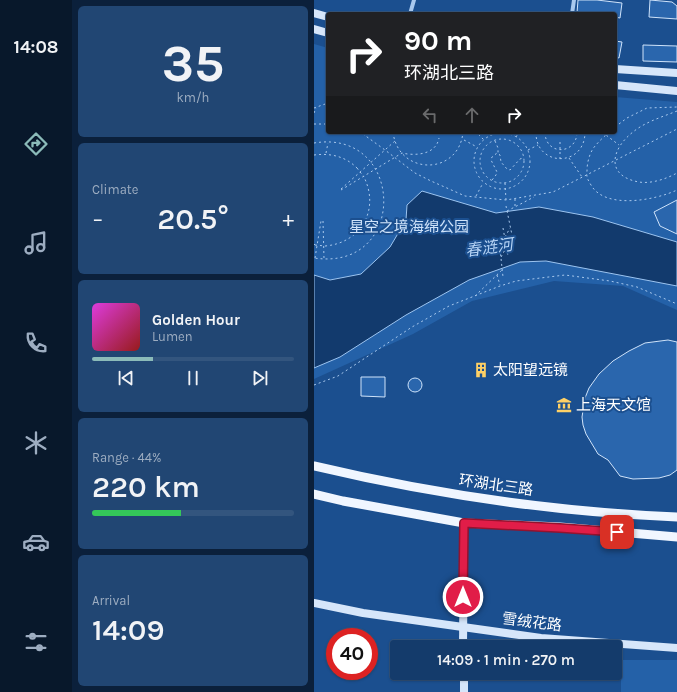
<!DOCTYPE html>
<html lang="en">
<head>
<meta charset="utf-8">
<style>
	body { margin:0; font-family:Karla,"Noto Sans SC",sans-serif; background:#214673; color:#f1f3f6; height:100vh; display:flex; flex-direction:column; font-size:15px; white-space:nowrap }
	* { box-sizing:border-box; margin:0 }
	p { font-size:13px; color:#9dadc1 }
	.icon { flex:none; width:22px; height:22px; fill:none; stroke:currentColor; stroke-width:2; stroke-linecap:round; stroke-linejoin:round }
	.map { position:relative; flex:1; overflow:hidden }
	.side { display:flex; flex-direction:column; gap:6px; padding:6px; background:#0b203b; width:242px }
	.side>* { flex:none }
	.guide { position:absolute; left:12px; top:12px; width:291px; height:122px; border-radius:4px; box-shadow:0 1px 3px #0004,0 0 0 1px #33557e; background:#202124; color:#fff; overflow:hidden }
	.speed { position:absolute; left:12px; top:628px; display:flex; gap:8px; font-size:20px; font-weight:700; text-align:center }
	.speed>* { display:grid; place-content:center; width:52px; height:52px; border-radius:50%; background:#143b6b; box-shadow:0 1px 3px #0004,0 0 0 1px #33557e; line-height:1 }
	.speed .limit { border:6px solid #d22; background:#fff; color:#111 }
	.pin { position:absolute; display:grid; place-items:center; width:34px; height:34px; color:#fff; margin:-17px; border-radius:8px; box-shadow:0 2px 6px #0006 }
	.me { position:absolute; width:44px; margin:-22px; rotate:0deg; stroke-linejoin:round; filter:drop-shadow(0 0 3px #0008) }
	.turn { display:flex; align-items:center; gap:14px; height:84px; padding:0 12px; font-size:18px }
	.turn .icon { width:52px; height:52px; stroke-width:2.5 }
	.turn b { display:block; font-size:28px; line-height:34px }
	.lanes { display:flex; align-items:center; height:38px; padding:0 12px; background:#0003; justify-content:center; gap:20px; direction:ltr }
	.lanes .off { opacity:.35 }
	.big { font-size:30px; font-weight:600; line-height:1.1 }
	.side .widget { flex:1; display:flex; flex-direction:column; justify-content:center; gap:6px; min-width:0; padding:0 14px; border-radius:6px; background:#214673 }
	.side .dial { align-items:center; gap:0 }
	.dial b { font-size:52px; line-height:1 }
	.song { display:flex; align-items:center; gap:12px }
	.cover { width:48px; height:48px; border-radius:6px; background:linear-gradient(135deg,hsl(300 70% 55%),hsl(0 70% 35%)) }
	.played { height:4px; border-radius:2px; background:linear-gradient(90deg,#8bbbb9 30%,#33557e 30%) }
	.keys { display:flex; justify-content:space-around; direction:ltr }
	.heat { display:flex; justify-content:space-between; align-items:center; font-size:22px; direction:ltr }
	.charge { height:6px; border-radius:3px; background:linear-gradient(90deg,#34c759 44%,#33557e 0) }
	.trip { position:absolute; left:76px; top:640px; width:232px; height:40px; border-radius:4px; background:#143b6b; box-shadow:0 1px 3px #0004,0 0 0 1px #33557e; font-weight:600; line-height:40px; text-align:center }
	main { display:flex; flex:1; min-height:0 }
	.tab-bar { display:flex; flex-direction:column; width:72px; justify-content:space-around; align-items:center; background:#08182b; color:#9dadc1 }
	.tab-bar .icon { width:28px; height:28px }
	.tab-bar .selected { color:#8bbbb9 }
	.tab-bar b { font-size:18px; color:#f1f3f6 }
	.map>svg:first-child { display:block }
	.green { fill:#2461a8 }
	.water { fill:#123a6d; stroke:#9cc4f0 }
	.building { fill:#2a66ad; stroke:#cfe3fa }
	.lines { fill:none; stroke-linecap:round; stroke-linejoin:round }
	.path { stroke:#a9c9ee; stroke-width:1; stroke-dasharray:2 3; stroke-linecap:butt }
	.street { stroke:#a9c9ee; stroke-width:4 }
	.secondary { stroke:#d6e6fa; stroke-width:8 }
	.primary { stroke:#f0f6ff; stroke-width:9 }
	.path-bridge { stroke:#a9c9ee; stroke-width:1; stroke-dasharray:2 3; stroke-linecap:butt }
	.route-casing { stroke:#92132f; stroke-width:10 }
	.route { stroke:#e11d48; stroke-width:7 }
	.labels { text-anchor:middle; stroke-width:4; stroke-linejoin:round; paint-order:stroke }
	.park-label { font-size:15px; fill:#cfe3fa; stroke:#1b4f8f }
	.poi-label { font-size:15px; fill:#fff; stroke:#1b4f8f; text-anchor:start }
	.street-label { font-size:15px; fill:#fff; stroke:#1b4f8f }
	.water-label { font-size:16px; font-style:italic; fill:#b5d3f5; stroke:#1b4f8f }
</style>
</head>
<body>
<main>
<nav class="tab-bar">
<b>14:08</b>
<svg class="icon selected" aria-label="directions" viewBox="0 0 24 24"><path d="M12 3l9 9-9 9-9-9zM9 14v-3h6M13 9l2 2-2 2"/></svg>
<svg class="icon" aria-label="music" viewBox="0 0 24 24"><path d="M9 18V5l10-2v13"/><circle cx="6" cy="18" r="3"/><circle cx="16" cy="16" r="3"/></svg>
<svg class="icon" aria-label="phone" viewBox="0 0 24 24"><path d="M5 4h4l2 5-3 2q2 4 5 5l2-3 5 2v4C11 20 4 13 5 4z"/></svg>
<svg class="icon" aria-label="climate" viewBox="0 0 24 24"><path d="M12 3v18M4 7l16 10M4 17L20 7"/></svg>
<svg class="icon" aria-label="car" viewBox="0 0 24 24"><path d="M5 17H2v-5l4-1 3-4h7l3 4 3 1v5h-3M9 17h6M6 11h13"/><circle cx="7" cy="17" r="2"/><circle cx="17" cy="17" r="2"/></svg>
<svg class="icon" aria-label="filters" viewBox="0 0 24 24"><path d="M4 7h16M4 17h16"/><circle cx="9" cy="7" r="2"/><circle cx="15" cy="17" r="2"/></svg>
</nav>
<section class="side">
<div class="widget dial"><b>35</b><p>km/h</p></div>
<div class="widget"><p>Climate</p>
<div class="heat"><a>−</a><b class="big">20.5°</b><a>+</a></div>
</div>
<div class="widget">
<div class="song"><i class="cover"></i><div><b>Golden Hour</b><p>Lumen</p></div></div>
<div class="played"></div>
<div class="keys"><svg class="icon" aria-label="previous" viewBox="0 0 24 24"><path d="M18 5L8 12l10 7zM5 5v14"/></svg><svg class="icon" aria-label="pause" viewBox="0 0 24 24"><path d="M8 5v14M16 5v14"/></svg><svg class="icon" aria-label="next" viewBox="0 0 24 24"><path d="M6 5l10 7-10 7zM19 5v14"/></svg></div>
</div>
<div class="widget"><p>Range · 44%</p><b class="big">220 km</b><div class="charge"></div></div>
<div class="widget"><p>Arrival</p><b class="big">14:09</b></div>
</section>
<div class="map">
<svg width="363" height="692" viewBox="0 0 363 692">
	<rect width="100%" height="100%" fill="#1b4f8f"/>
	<g class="green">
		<path d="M0,44L14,48V132H301V97L363,102V310L309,286L240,281L158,301L99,334L0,379Z"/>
		<rect x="307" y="660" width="56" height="32"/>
	</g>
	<path class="water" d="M108,191L182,213L225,207L279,217L363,242V286L232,261L206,262L155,280L92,315L26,357L0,368V275L16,280L47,274L76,247L92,220L93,205Z"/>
	<g class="building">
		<path d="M264,0H283L308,3L306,18L301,17V14L263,13Z"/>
		<path d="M336,0L358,2L363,6V19L335,17Z"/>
		<path d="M301,41L308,42L305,58L301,57Z"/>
		<path d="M329,45L363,46V62L329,61Z"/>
		<path d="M363,200V234L346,226L340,212Z"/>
		<path d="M354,340L363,342V470L356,475L345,478L319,479L306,476L294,460L284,454L272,434L269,425L268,417L271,398L275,388L285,374L299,361L315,351L331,343Z"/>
		<path d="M47,377H71V397L47,396Z"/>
		<circle cx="101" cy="385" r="7"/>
	</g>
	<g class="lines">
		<g class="path">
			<path d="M0,108L14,103"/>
			<path d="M363,111C348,117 331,122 319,132C297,149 291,176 325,182C337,184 352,179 363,173"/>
			<path d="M0,113L2,108"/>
			<path d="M0,124H14"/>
			<path d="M301,127L313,118L333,108L363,107"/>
			<path d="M44,132L49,134L71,150L101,173L117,181L151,196L192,200L239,192L363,129"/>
			<path d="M79,132C84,176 145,176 149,132"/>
			<path d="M160,132L164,134L169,139"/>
			<path d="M207,132H214"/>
			<path d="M222,132C221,167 271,168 271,132"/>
			<path d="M231,132C231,156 263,155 263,132"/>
			<path d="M283,132L292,135L305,145"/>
			<path d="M295,132C291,136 286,140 282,145C276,151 273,162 273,171C272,177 274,180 277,185C291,210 342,200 363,190"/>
			<circle cx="188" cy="161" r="28"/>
			<path d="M202,137L205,132"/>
			<circle cx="188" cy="161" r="22"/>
			<path d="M150,140L163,147"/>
			<path d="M181,141L184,148V153"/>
			<path d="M246,142V159"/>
			<path d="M0,143C91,128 95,272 0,258"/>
			<path d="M214,150L224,145"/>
			<path d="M12,153L14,143"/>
			<path d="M0,155C16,153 31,156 43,168"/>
			<path d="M255,158L268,177"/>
			<path d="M178,180L182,175L183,172L177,160L178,157L183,153L186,155L187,162L193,169L196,170L206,159L209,158"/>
			<path d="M191,183L192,200"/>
			<path d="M27,189L81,141"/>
			<path d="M27,190L88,153C101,156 122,155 125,138"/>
			<path d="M162,196L169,183"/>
			<path d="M201,199V206"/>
			<path d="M192,206L198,235"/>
			<path d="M193,211L220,197"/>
			<path d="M9,221L10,259"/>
			<path d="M50,223L62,230"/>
			<path d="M189,228L194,256"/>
			<path d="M191,237L196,228"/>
			<path d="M0,244L1,245"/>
			<path d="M11,246C47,243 66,210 50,177"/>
			<path d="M186,249L189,277"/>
			<path d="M187,257L192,248"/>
			<path d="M1,258L7,221"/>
			<path d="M183,275L186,285"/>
			<path d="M161,296L188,270"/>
			<path d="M0,385L24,376L98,327L135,306L186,286L202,281L251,275L296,281L323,287L363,304"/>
		</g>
		<g class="street">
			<path d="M96,14L100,0"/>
			<path d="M258,14L260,0"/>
		</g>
		<g class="secondary">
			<path d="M0,13L14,17"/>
			<path d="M0,29L14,33"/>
			<path d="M301,69L363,73"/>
			<path d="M301,85L363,91"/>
			<path d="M0,603L49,613L227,638L363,648"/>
			<path d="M149,647L150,523"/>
			<path d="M150,673V692"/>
		</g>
		<g class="primary">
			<path d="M0,466C118,494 242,512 363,517"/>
			<path d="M0,494L29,501L150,523L246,527L363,537"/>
		</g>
		<g class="path-bridge">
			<path d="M43,168L50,177"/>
			<path d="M1,245L11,246"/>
		</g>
	</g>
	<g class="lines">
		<g class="route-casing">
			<path id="route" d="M149,597L150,523L246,528L303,532"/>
		</g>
		<use href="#route" class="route"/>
	</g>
	<defs>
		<g id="building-bare" transform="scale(1.2)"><path d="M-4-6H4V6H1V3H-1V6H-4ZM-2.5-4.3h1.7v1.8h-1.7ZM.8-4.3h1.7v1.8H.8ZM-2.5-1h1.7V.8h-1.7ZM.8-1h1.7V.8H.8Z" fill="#ffd166" stroke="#1b4f8f" stroke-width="2.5" paint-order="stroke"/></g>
		<g id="museum-bare" transform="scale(1.2)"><path d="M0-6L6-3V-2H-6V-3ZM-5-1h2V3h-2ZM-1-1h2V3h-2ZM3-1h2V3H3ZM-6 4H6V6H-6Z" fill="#ffd166" stroke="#1b4f8f" stroke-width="2.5" paint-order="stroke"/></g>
	</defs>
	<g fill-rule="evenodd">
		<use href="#building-bare" x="167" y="370"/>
		<use href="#museum-bare" x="250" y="405"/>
	</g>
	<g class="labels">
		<g class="park-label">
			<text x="95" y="232">星空之境海绵公园</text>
		</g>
		<g class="poi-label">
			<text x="179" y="375">太阳望远镜</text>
			<text x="262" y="410">上海天文馆</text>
		</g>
		<g class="street-label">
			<text transform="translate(182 485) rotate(8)" y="5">环湖北三路</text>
			<text transform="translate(218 622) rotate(7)" y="5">雪绒花路</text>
		</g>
		<g class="water-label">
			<text transform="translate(175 247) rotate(-8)" y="6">春涟河</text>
		</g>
	</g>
</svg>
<div class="speed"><div class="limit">40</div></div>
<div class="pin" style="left:303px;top:532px;background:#d93025"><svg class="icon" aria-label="arrive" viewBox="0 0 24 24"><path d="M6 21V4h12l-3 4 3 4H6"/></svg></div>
<svg class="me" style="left:149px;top:597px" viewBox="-20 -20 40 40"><circle r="17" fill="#e11d48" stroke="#fff" stroke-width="3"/><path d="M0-11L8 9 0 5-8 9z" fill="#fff"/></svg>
<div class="trip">14:09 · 1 min · 270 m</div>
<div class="guide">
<div class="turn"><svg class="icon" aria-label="right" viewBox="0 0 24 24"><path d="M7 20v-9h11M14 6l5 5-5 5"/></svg><div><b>90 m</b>环湖北三路</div></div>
<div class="lanes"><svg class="icon off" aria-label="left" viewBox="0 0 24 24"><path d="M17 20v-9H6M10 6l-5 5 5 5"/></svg><svg class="icon off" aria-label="ahead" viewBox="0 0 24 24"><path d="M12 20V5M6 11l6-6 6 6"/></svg><svg class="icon" aria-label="right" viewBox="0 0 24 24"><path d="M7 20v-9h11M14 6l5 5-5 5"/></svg></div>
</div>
</div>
</main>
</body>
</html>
